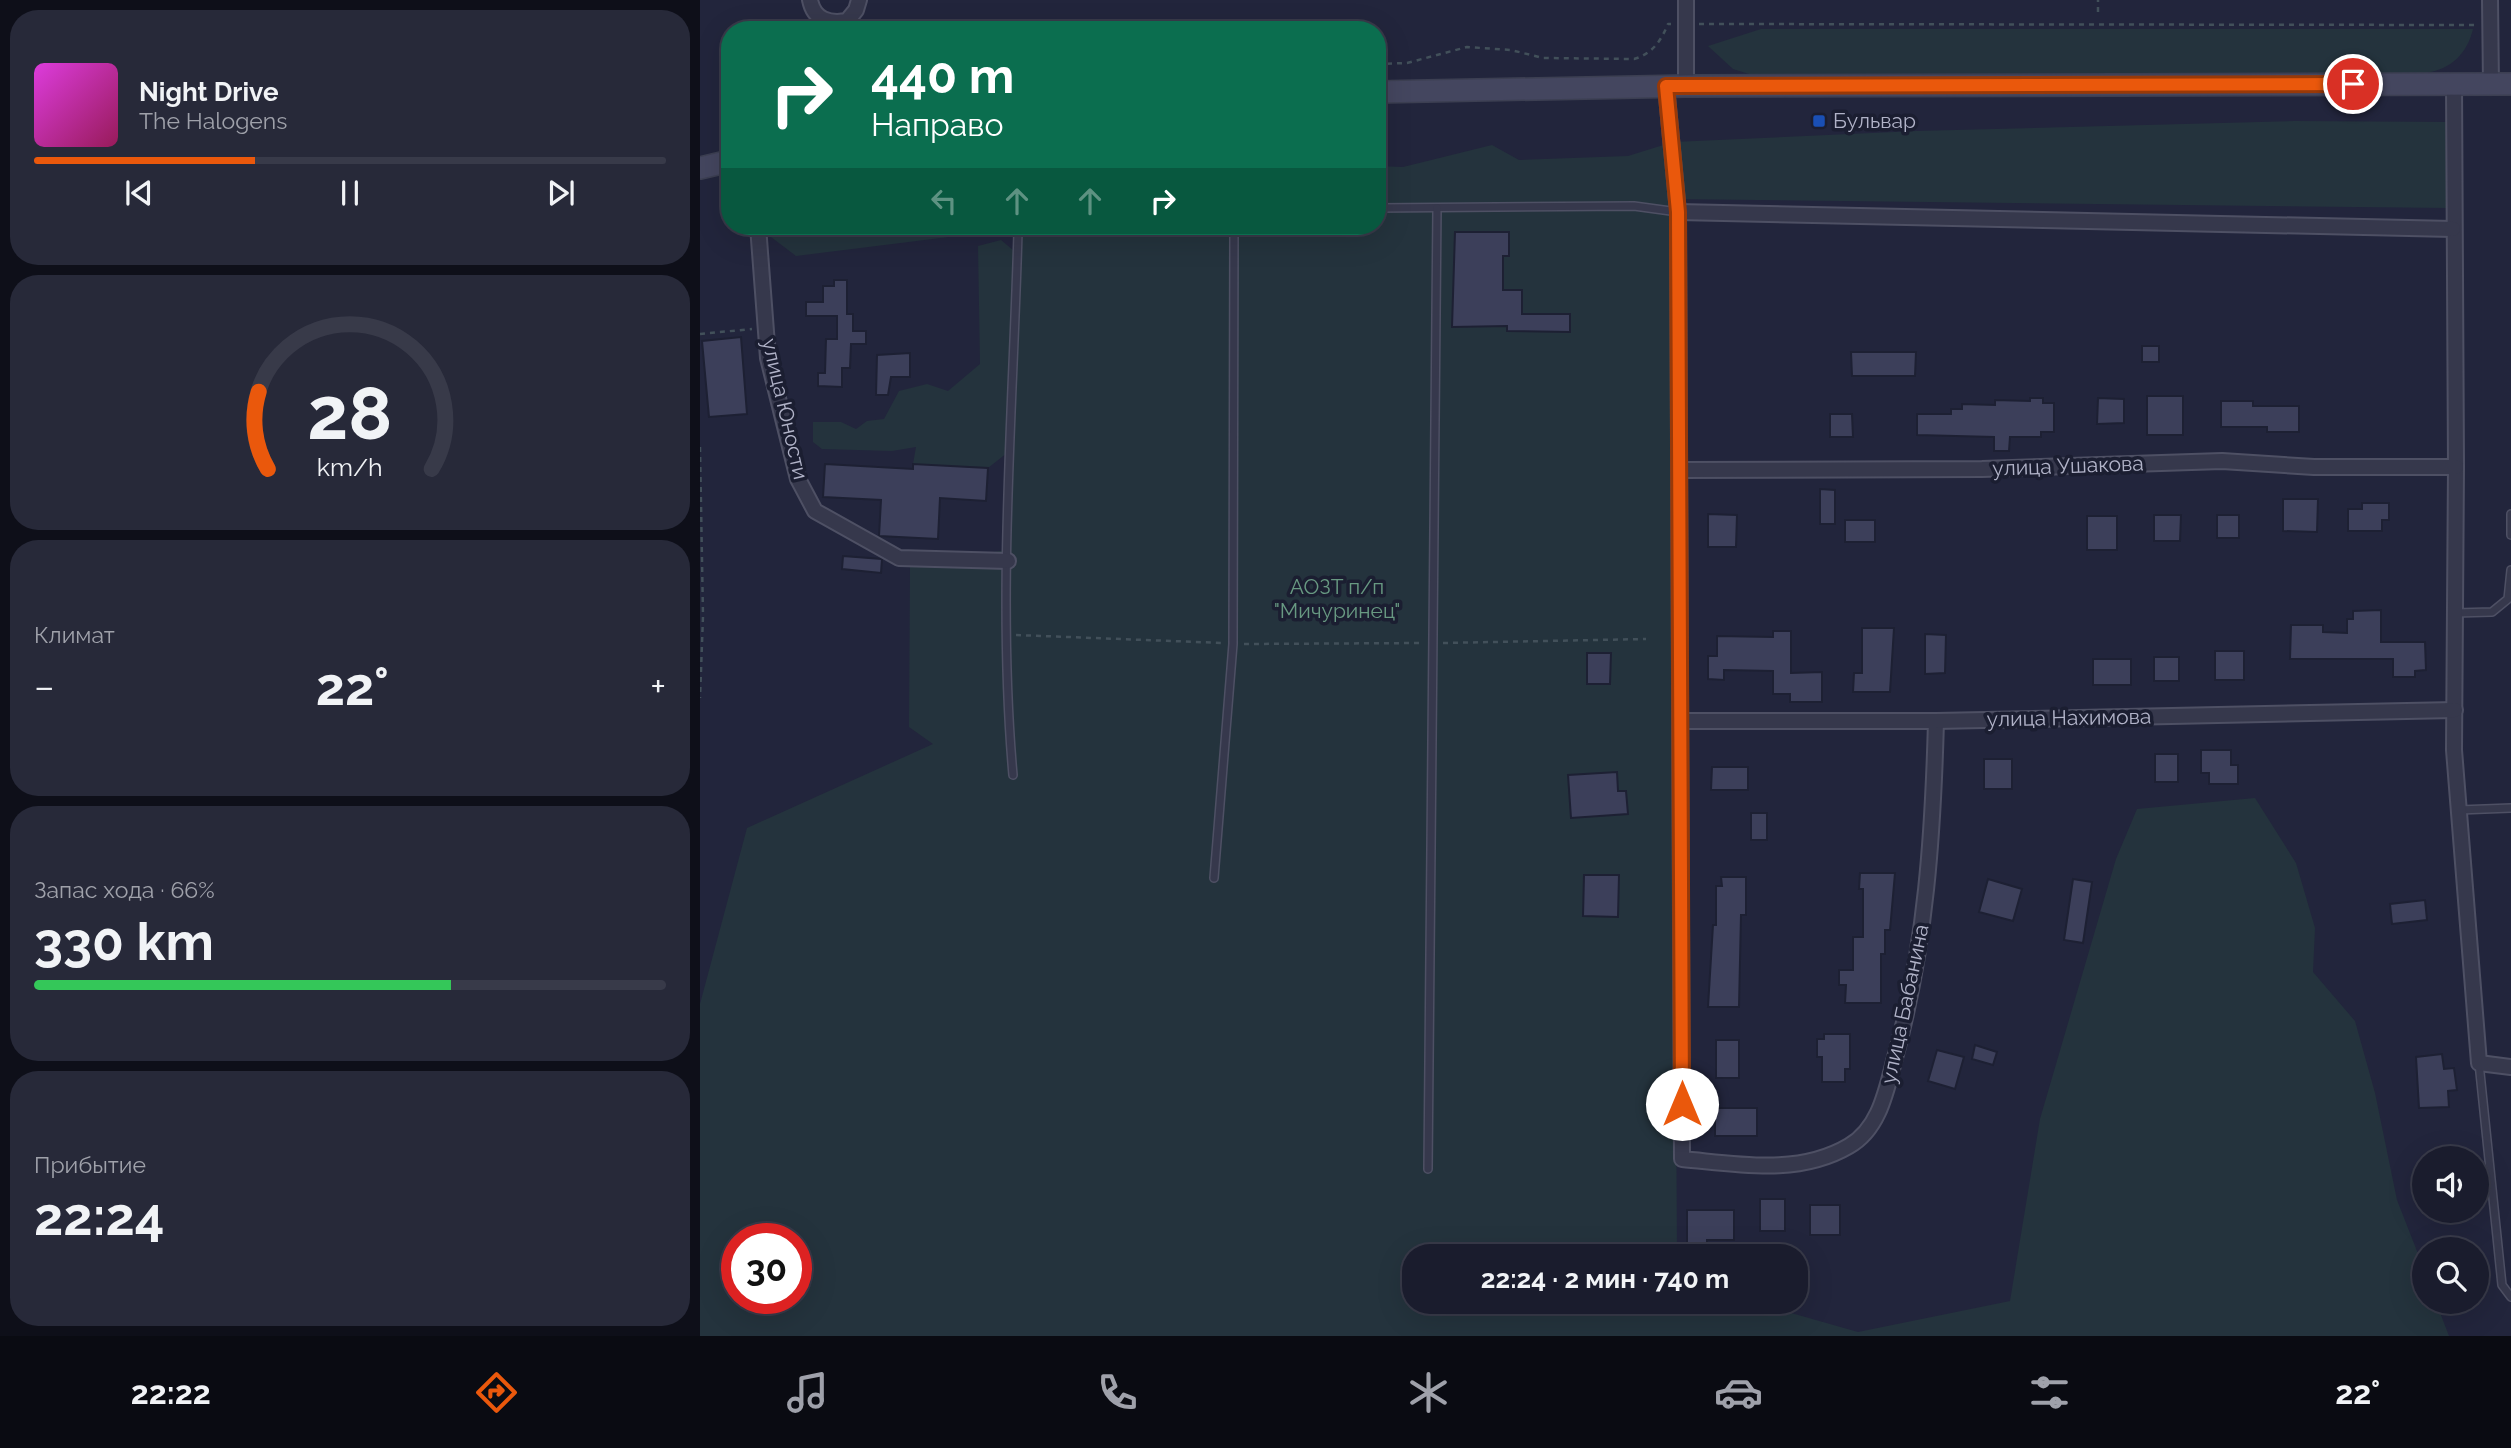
<!DOCTYPE html>
<html lang="ru">
<head>
<meta charset="utf-8">
<style>
	body { margin:0; font-family:Raleway,sans-serif; background:#272939; color:#f1f3f6; height:100vh; display:flex; flex-direction:column; font-size:26px; white-space:nowrap }
	* { box-sizing:border-box; margin:0 }
	p { font-size:23px; color:#9fa1aa }
	.icon { flex:none; width:38px; height:38px; fill:none; stroke:currentColor; stroke-width:2; stroke-linecap:round; stroke-linejoin:round }
	.map { position:relative; flex:1; overflow:hidden }
	.drawer { display:flex; flex-direction:column; gap:10px; padding:10px; background:#0e0f19; width:700px }
	.drawer>* { flex:none }
	.banner { position:absolute; left:21px; top:21px; width:665px; height:214px; border-radius:28px; box-shadow:0 7px 28px #0002,0 0 0 2px #383a49; background:#0b6e4f; color:#fff; overflow:hidden }
	.tools { position:absolute; left:1712px; top:1146px; display:grid; gap:14px }
	.tools a { display:grid; place-items:center; width:77px; height:77px; border-radius:50%; background:#1a1c2d; box-shadow:0 7px 28px #0002,0 0 0 2px #383a49; font-size:35px }
	.speed { position:absolute; left:21px; top:1223px; display:flex; gap:14px; font-size:35px; font-weight:700; text-align:center }
	.speed>* { display:grid; place-content:center; width:91px; height:91px; border-radius:50%; background:#1a1c2d; box-shadow:0 7px 28px #0002,0 0 0 2px #383a49; line-height:1 }
	.speed .limit { border:10px solid #d22; background:#fff; color:#111 }
	.pin { position:absolute; display:grid; place-items:center; width:60px; height:60px; color:#fff; margin:-30px; border:4px solid #fff; border-radius:50%; box-shadow:0 2px 7px #0007 }
	.me { position:absolute; width:77px; margin:-38px; rotate:0deg; stroke-linejoin:round; filter:drop-shadow(0 0 5px #0008) }
	.turn { display:flex; align-items:center; gap:24px; height:147px; padding:0 35px; font-size:32px }
	.turn .icon { width:91px; height:91px; stroke-width:2.5 }
	.turn b { display:block; font-size:49px; line-height:60px }
	.lanes { display:flex; align-items:center; height:66px; padding:0 35px; background:#0003; justify-content:center; gap:35px; direction:ltr }
	.lanes .off { opacity:.35 }
	.big { font-size:52px; font-weight:700; line-height:1.1 }
	.drawer .tile { flex:1; display:flex; flex-direction:column; justify-content:center; gap:10px; min-width:0; padding:0 24px; border-radius:28px; background:#272939 }
	.drawer .dial { align-items:center; gap:0 }
	.dial svg { height:182px; overflow:visible; fill:none; stroke:#383a49; stroke-width:7; stroke-linecap:round; text-anchor:middle }
	.dial text { fill:#f1f3f6; stroke:none }
	.song { display:flex; align-items:center; gap:21px }
	.cover { width:84px; height:84px; border-radius:10px; background:linear-gradient(135deg,hsl(300 70% 55%),hsl(330 70% 35%)) }
	.played { height:7px; border-radius:4px; background:linear-gradient(90deg,#ea580c 35%,#383a49 35%) }
	.keys { display:flex; justify-content:space-around; direction:ltr }
	.heat { display:flex; justify-content:space-between; align-items:center; font-size:38px; direction:ltr }
	.charge { height:10px; border-radius:5px; background:linear-gradient(90deg,#34c759 66%,#383a49 0) }
	.trip { position:absolute; left:702px; top:1244px; width:406px; height:70px; border-radius:28px; background:#1a1c2d; box-shadow:0 7px 28px #0002,0 0 0 2px #383a49; font-weight:700; line-height:70px; text-align:center }
	.tabs { display:flex; height:112px; justify-content:space-around; align-items:center; background:#0a0b12; color:#9fa1aa }
	.tabs .icon { width:49px; height:49px }
	.tabs .selected { color:#ea580c }
	.tabs b { font-size:32px; color:#f1f3f6 }
	main { display:flex; flex:1; min-height:0 }
	.map>svg:first-child { display:block }
	.green { fill:#24333d; fill-rule:evenodd }
	.building { fill:#3c3f5a; stroke:#1d2033; stroke-width:2 }
	.lines { fill:none; stroke-linecap:round; stroke-linejoin:round }
	.service-casing { stroke:#4e5064; stroke-width:10 }
	.minor-casing { stroke:#4e5064; stroke-width:18 }
	.secondary-casing { stroke:#3c3f52; stroke-width:24 }
	.path { stroke:#42505a; stroke-width:2.5; stroke-dasharray:5 5; stroke-linecap:butt }
	.service { stroke:#36384c; stroke-width:7 }
	.minor { stroke:#36384c; stroke-width:14 }
	.secondary { stroke:#44465f; stroke-width:21 }
	.route-casing { stroke:#983908; stroke-width:18 }
	.route { stroke:#ea580c; stroke-width:12 }
	.transit-dot { fill:#1a4fb4; stroke:#1b1e31; stroke-width:2.5 }
	.labels { text-anchor:middle; stroke-width:7; stroke-linejoin:round; paint-order:stroke }
	.poi-label { font-size:21px; fill:#b1b3c8; stroke:#1b1e31; text-anchor:start }
	.street-label { font-size:21px; fill:#b1b3c8; stroke:#1b1e31 }
	.park-label { font-size:21px; fill:#689982; stroke:#1b1e31 }
</style>
</head>
<body>
<main>
<section class="drawer">
<div class="tile">
<div class="song"><i class="cover"></i><div><b>Night Drive</b><p>The Halogens</p></div></div>
<div class="played"></div>
<div class="keys"><svg class="icon" aria-label="previous" viewBox="0 0 24 24"><path d="M18 5L8 12l10 7zM5 5v14"/></svg><svg class="icon" aria-label="pause" viewBox="0 0 24 24"><path d="M8 5v14M16 5v14"/></svg><svg class="icon" aria-label="next" viewBox="0 0 24 24"><path d="M6 5l10 7-10 7zM19 5v14"/></svg></div>
</div>
<div class="tile dial"><svg viewBox="0 0 100 80">
<path d="M14 69A42 42 0 1 1 86 69"/>
<path d="M14 69A42 42 0 0 1 10 35" stroke="#ea580c"/>
<text x="50" y="56" font-size="32" font-weight="700">28</text>
<text x="50" y="72" font-size="11">km/h</text>
</svg></div>
<div class="tile"><p>Климат</p>
<div class="heat"><a>−</a><b class="big">22°</b><a>+</a></div>
</div>
<div class="tile"><p>Запас хода · 66%</p><b class="big">330 km</b><div class="charge"></div></div>
<div class="tile"><p>Прибытие</p><b class="big">22:24</b></div>
</section>
<div class="map">
<svg width="1811" height="1336" viewBox="0 0 1811 1336">
	<rect width="100%" height="100%" fill="#22253c"/>
	<g class="green">
		<path d="M1061,29H1773C1767,54 1751,69 1726,73L1052,75L1033,69L1008,46Z"/>
		<path d="M1594,121L1748,122L1747,208L971,199L977,1256H714V1302H1053L1158,1332L1310,1301L1340,1119L1416,859L1437,809L1555,798L1596,863L1615,928L1613,972L1655,1021L1675,1093L1697,1200L1724,1269V1302H1736L1749,1336H0V1004L47,828L233,744L209,727L210,567L305,550L307,453L288,468L213,464L216,447L192,451L122,449L113,442V422H141L156,429L167,421L184,419L199,391L227,384L248,391L280,364L278,246L301,240L313,250V229L96,256L71,237L68,226H677V166L703,167L792,145L819,160L928,156L973,142L1216,131ZM37,1239H96V1298H37Z"/>
	</g>
	<g class="building">
		<path d="M755,232H809V256H803V290H822V314H870V332L807,331V326L752,327Z"/>
		<path d="M134,280H147V314H153V331H166V344H151L150,368H142V387L118,386V373H125L126,339H137V316H106V302H123V286H134Z"/>
		<path d="M41,337L47,414L9,417L2,341Z"/>
		<rect x="1442" y="346" width="17" height="16"/>
		<path d="M1151,352H1216L1215,376H1152Z"/>
		<path d="M210,353V377H191L188,395H176L177,355Z"/>
		<rect x="1447" y="396" width="36" height="39"/>
		<path d="M1330,398H1343V403H1354V432H1341V437H1310L1309,451H1294V437L1217,435V414H1251V409H1262V404L1295,405V400L1330,401Z"/>
		<path d="M1398,398L1424,399V423L1397,424Z"/>
		<path d="M1521,401H1553V406H1599V432H1567V427H1521Z"/>
		<path d="M1130,414H1152L1153,437H1130Z"/>
		<path d="M125,464L213,469V464L288,468L286,501L240,498L238,539L179,536L181,500L123,497Z"/>
		<path d="M1120,489L1135,490V524H1120Z"/>
		<path d="M1583,499H1618L1617,532L1583,531Z"/>
		<path d="M1662,503H1689V520H1682V531H1648V509H1662Z"/>
		<path d="M1008,514L1037,515L1036,547H1008Z"/>
		<path d="M1454,515H1481L1480,541H1454Z"/>
		<rect x="1517" y="515" width="22" height="23"/>
		<rect x="1387" y="516" width="30" height="34"/>
		<rect x="1145" y="520" width="30" height="22"/>
		<path d="M143,556L182,559L181,573L142,569Z"/>
		<path d="M1681,610V642H1725L1726,670L1715,671V677H1693V659H1590L1591,625H1623V632L1647,633V619H1653V611Z"/>
		<path d="M1162,628H1194L1190,692H1153L1154,673H1162Z"/>
		<path d="M1073,631H1091V673L1122,672V702H1090V694H1073V671L1024,670V680L1008,679V656H1017V636L1073,637Z"/>
		<path d="M1225,634L1246,635L1245,673L1225,674Z"/>
		<rect x="1515" y="651" width="29" height="29"/>
		<path d="M887,653H911L910,684H887Z"/>
		<rect x="1454" y="657" width="25" height="24"/>
		<rect x="1393" y="659" width="38" height="26"/>
		<path d="M1501,750H1531V765H1538V784H1509V773H1501Z"/>
		<rect x="1455" y="754" width="23" height="28"/>
		<rect x="1284" y="759" width="28" height="30"/>
		<path d="M1012,767H1048V790H1011Z"/>
		<path d="M917,772L918,791H926L928,814L871,818L868,775Z"/>
		<rect x="1051" y="813" width="16" height="27"/>
		<path d="M1160,873H1195L1190,930H1185V954H1181V1003H1145L1146,985H1139V970H1153V937H1163V889H1159Z"/>
		<path d="M884,875H919L918,917L883,916Z"/>
		<path d="M1021,877H1046V915H1041L1039,1007H1008L1013,925H1016V886H1022Z"/>
		<path d="M1288,879L1322,889L1313,921L1279,912Z"/>
		<path d="M1373,879L1392,882L1383,943L1364,940Z"/>
		<path d="M1725,900L1727,920L1692,924L1690,904Z"/>
		<path d="M1124,1034H1150V1069H1145V1082H1122V1057H1117V1039H1124Z"/>
		<rect x="1016" y="1040" width="23" height="38"/>
		<path d="M1275,1045L1297,1052L1293,1065L1272,1059Z"/>
		<path d="M1237,1050L1264,1057L1255,1089L1228,1081Z"/>
		<path d="M1742,1054L1744,1069L1754,1068L1757,1090L1748,1091L1749,1107L1719,1108L1716,1057Z"/>
		<rect x="1015" y="1108" width="42" height="28"/>
		<rect x="1060" y="1199" width="25" height="32"/>
		<rect x="1110" y="1205" width="30" height="30"/>
		<path d="M987,1210H1034V1240H1007V1256H987Z"/>
	</g>
	<g class="lines">
		<g class="service-casing">
			<g id="service">
				<path d="M677,208L934,206L978,212"/>
				<path d="M1811,514V535"/>
				<path d="M1755,613L1792,612L1808,599L1811,570"/>
				<path d="M313,775C297,596 313,412 318,232L374,226"/>
				<path d="M1759,810L1811,808"/>
				<path d="M514,878L533,644L534,226"/>
				<path d="M1779,1063L1802,1285L1811,1297"/>
				<path d="M728,1169L737,208"/>
			</g>
		</g>
		<g class="minor-casing">
			<g id="minor">
				<path d="M110,0C114,20 129,24 147,21L156,10L159,0"/>
				<path d="M986,0V86"/>
				<path d="M1790,0L1791,85"/>
				<path d="M1754,84L1756,467L1754,750L1779,1063L1811,1067"/>
				<path d="M966,86L978,212L982,1159C1038,1164 1098,1176 1149,1146C1181,1128 1187,1086 1196,1054C1226,944 1233,834 1236,721"/>
				<path d="M978,212L1753,229"/>
				<path d="M58,226L68,358L98,479L115,511L199,558L308,561"/>
				<path d="M979,470L1282,469L1522,461L1614,467H1756"/>
				<path d="M982,721H1236L1755,710"/>
			</g>
		</g>
		<g class="secondary-casing">
			<g id="secondary">
				<path d="M677,92L986,86L1811,84"/>
				<path d="M0,168L30,161"/>
			</g>
		</g>
		<g class="path">
			<path d="M1398,12V0"/>
			<path d="M999,24L1776,25"/>
			<path d="M677,64L707,63L767,47L811,50L843,58L934,59C952,54 961,41 968,24H971"/>
			<path d="M0,334L52,329"/>
			<path d="M0,447L3,616L0,698"/>
			<path d="M316,635L523,643"/>
			<path d="M743,643L946,639"/>
			<path d="M544,644L722,643"/>
		</g>
		<use href="#service" class="service"/>
		<use href="#minor" class="minor"/>
		<use href="#secondary" class="secondary"/>
	</g>
	<g class="lines">
		<g class="route-casing">
			<path id="route" d="M982,1104L978,212L966,86L1653,84"/>
		</g>
		<use href="#route" class="route"/>
	</g>
	<rect class="transit-dot" x="1112" y="114" width="14" height="14" rx="3.5"/>
	<g class="labels">
		<g class="poi-label">
			<text x="1133" y="128">Бульвар</text>
		</g>
		<g class="street-label">
			<text transform="translate(85 409) rotate(77)" y="7">улица Юности</text>
			<text transform="translate(1368 466) rotate(-2)" y="7">улица Ушакова</text>
			<text transform="translate(1369 718) rotate(-1)" y="7">улица Нахимова</text>
			<text transform="translate(1205 1004) rotate(-78)" y="7">улица Бабанина</text>
		</g>
		<g class="park-label">
			<text x="637" y="594">АОЗТ п/п<tspan x="637" dy="24">"Мичуринец"</tspan></text>
		</g>
	</g>
</svg>
<div class="tools">
<a><svg class="icon" aria-label="sound" viewBox="0 0 24 24"><path d="M4 9h4l5-4v14l-5-4H4zM17 9q2 3 0 6"/></svg></a>
<a><svg class="icon" aria-label="search" viewBox="0 0 24 24"><circle cx="10" cy="10" r="6"/><path d="M15 15l6 6"/></svg></a>
</div>
<div class="speed"><div class="limit">30</div></div>
<div class="pin" style="left:1653px;top:84px;background:#d93025"><svg class="icon" aria-label="arrive" viewBox="0 0 24 24"><path d="M6 21V4h12l-3 4 3 4H6"/></svg></div>
<svg class="me" style="left:982px;top:1104px" viewBox="-20 -20 40 40"><circle r="19" fill="#fff"/><path d="M0-13L10 11 0 6-10 11z" fill="#ea580c"/></svg>
<div class="trip">22:24 · 2 мин · 740 m</div>
<div class="banner">
<div class="turn"><svg class="icon" aria-label="right" viewBox="0 0 24 24"><path d="M7 20v-9h11M14 6l5 5-5 5"/></svg><div><b>440 m</b>Направо</div></div>
<div class="lanes"><svg class="icon off" aria-label="left" viewBox="0 0 24 24"><path d="M17 20v-9H6M10 6l-5 5 5 5"/></svg><svg class="icon off" aria-label="ahead" viewBox="0 0 24 24"><path d="M12 20V5M6 11l6-6 6 6"/></svg><svg class="icon off" aria-label="ahead" viewBox="0 0 24 24"><path d="M12 20V5M6 11l6-6 6 6"/></svg><svg class="icon" aria-label="right" viewBox="0 0 24 24"><path d="M7 20v-9h11M14 6l5 5-5 5"/></svg></div>
</div>
</div>
</main>
<nav class="tabs">
<b>22:22</b>
<svg class="icon selected" aria-label="directions" viewBox="0 0 24 24"><path d="M12 3l9 9-9 9-9-9zM9 14v-3h6M13 9l2 2-2 2"/></svg>
<svg class="icon" aria-label="music" viewBox="0 0 24 24"><path d="M9 18V5l10-2v13"/><circle cx="6" cy="18" r="3"/><circle cx="16" cy="16" r="3"/></svg>
<svg class="icon" aria-label="phone" viewBox="0 0 24 24"><path d="M5 4h4l2 5-3 2q2 4 5 5l2-3 5 2v4C11 20 4 13 5 4z"/></svg>
<svg class="icon" aria-label="climate" viewBox="0 0 24 24"><path d="M12 3v18M4 7l16 10M4 17L20 7"/></svg>
<svg class="icon" aria-label="car" viewBox="0 0 24 24"><path d="M5 17H2v-5l4-1 3-4h7l3 4 3 1v5h-3M9 17h6M6 11h13"/><circle cx="7" cy="17" r="2"/><circle cx="17" cy="17" r="2"/></svg>
<svg class="icon" aria-label="filters" viewBox="0 0 24 24"><path d="M4 7h16M4 17h16"/><circle cx="9" cy="7" r="2"/><circle cx="15" cy="17" r="2"/></svg>
<b>22°</b>
</nav>
</body>
</html>
